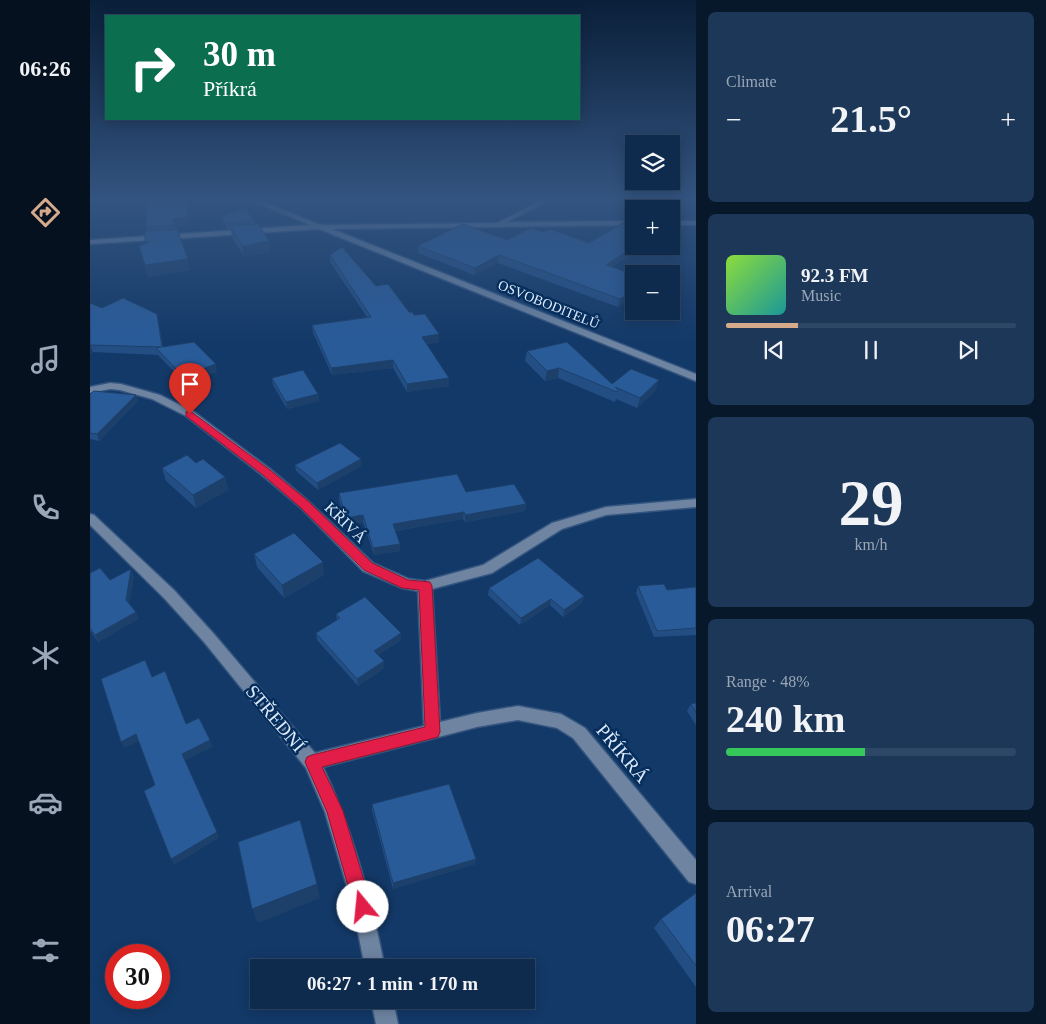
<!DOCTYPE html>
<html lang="en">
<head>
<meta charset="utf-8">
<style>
	body { margin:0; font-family:Georgia,serif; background:#1c3758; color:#f1f3f6; height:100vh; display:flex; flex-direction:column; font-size:19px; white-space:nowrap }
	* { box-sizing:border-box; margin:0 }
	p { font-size:16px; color:#9ba7b6 }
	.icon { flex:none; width:28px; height:28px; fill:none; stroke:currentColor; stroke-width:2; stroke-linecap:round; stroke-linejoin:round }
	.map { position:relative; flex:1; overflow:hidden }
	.side { display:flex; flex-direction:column; gap:12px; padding:12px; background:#08182b; width:350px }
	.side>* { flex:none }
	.banner { position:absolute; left:15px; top:15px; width:475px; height:105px; border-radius:0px; box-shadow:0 2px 12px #0003,0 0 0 1px #2e4766; background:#0b6e4f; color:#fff; overflow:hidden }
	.buttons { position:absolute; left:535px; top:135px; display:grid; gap:10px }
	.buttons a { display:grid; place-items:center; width:55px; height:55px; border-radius:0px; background:#0e2b4e; box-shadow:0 2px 12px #0003,0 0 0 1px #2e4766; font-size:25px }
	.speed { position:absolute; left:15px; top:944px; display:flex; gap:10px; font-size:25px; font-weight:700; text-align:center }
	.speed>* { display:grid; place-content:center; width:65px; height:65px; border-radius:50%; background:#0e2b4e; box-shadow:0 2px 12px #0003,0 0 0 1px #2e4766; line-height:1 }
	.speed .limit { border:8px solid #d22; background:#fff; color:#111 }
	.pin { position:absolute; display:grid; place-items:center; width:42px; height:42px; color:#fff; margin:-51px -21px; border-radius:50% 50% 50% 0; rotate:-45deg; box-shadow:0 0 5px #0007 }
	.pin .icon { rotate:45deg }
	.me { position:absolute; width:55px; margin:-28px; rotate:343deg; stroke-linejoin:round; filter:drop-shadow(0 0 4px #0008) }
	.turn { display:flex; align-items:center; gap:18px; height:105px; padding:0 15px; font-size:22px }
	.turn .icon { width:65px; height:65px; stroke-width:2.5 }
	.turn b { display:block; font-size:35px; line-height:42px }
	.big { font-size:38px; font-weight:800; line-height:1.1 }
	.side .widget { flex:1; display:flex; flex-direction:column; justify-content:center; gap:8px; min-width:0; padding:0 18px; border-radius:8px; background:#1c3758 }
	.side .dial { align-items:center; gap:0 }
	.dial b { font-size:65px; line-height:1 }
	.song { display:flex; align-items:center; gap:15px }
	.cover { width:60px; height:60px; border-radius:8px; background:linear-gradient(135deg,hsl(90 70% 55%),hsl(180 70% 35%)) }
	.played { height:5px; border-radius:2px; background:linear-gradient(90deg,#d6ab8b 25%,#2e4766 25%) }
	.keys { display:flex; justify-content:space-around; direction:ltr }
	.heat { display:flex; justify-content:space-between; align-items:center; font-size:28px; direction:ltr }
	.charge { height:8px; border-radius:4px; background:linear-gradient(90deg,#34c759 48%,#2e4766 0) }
	.trip { position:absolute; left:160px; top:959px; width:285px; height:50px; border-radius:0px; background:#0e2b4e; box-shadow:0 2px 12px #0003,0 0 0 1px #2e4766; font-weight:800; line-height:50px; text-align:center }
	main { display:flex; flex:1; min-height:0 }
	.dock { display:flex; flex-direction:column; width:90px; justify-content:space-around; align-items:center; background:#06111f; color:#9ba7b6 }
	.dock .icon { width:35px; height:35px }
	.dock .selected { color:#d6ab8b }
	.dock b { font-size:22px; color:#f1f3f6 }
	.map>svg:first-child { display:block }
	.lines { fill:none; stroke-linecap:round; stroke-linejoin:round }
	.minor-casing { stroke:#33557f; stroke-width:3 }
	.minor { fill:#6e84a1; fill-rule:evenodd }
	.wall { fill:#234e84 }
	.shaded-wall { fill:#1d406b }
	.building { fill:#295b99; stroke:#1d406b }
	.route { fill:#e11d48; stroke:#92132f }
	.labels { text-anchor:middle; stroke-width:5; stroke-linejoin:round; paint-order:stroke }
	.far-street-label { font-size:14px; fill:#dce9fa; stroke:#062e5c }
	.street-label { font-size:16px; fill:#dce9fa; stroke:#062e5c }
	.near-street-label { font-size:19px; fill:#dce9fa; stroke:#062e5c }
</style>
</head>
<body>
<main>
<nav class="dock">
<b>06:26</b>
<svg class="icon selected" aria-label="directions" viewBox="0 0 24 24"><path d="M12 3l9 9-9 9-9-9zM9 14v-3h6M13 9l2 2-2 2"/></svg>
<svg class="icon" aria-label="music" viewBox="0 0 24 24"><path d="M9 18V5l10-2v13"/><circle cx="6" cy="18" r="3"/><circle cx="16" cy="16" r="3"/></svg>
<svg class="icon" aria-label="phone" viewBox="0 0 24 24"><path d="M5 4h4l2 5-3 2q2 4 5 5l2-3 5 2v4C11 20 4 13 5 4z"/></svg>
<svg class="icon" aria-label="climate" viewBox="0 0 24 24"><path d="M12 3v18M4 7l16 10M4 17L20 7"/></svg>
<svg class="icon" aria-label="car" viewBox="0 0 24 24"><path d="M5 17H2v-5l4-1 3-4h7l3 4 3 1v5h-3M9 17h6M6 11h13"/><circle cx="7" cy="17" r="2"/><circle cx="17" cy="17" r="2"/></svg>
<svg class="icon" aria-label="filters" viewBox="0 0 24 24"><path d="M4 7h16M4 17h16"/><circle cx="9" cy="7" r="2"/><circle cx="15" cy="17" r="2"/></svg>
</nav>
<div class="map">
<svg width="606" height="1024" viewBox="0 0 606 1024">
	<rect width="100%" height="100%" fill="#133968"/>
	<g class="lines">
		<g class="minor-casing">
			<g id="minor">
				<path d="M160,200H168L231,225L407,223L452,200H460L417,222L544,221V225L242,229L606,374V381L229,229L0,244V240L220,225Z"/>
				<rect x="581" y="221" width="25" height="4"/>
				<path d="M20,383L31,384L70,395L104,412L180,469L218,501L283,563L319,579L335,581L393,565L462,523L516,507L606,499V507L516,515L472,529L402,573L342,589L350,722L387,713L428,706L471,714L495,728L606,860V884L599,882L483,738L467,728L428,720L387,727L233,767C263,831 281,898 295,968H275L263,907L235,812L216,768L114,642L74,598L0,525V514L4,515L84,590L124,634L225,753L334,726L328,591L312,588L273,571L210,507L172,475L96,416L62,399L30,390L20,389L0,393V387Z"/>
				<path d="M281,1000H303L308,1024H286Z"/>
			</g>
		</g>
		<use href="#minor" class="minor"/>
	</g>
	<g class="wall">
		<path d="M99,208V225L85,226L100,270L58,277L49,246L56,243L57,231L56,227Z"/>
		<path d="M132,216L164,221V224L179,241L180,252L154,257L142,237L141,229H137L133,221Z"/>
		<path d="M453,232L499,243L553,246L522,267L544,279V296L528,307L408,263L384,275L328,253V246L417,240Z"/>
		<path d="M240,255L286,286L319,312L324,315L349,342L337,344L359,386L317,392L303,368L242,375L223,333L222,325L277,317L240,262Z"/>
		<path d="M0,303L12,308L67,314L73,347L127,372L95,383L68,355L3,352L0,354Z"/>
		<path d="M437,351L522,384L566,390L547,408L526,399L525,402L468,378L455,381L435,361Z"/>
		<path d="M182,378L228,394L229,401L197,409L183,385Z"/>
		<path d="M0,394L46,395L48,401L9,441L0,439Z"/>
		<path d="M106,463L135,477L138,490L106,508L76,481L72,468Z"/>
		<path d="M205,465L271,466L228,490L206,471Z"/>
		<path d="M376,492L436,504L435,511L375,522L373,519L305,531L310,544V551L284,555L273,522L256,525L249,500V493Z"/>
		<path d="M164,554L234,575L194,598L167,567Z"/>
		<path d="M0,573L20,580L44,576L39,604L46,612L48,619L8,642L0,630Z"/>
		<path d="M548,586L577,590L606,587V635L564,637L546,593Z"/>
		<path d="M399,588L494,596L492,603L473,617L460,605L430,625L398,595Z"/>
		<path d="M246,614L311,640L288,655L294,661V668L268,686L227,640L226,633L247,621Z"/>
		<path d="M606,703V725L597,711L601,704Z"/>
		<path d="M282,804L385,864L303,889L282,810Z"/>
		<path d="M606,893V987L564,928L571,919Z"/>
	</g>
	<g class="shaded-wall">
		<path d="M97,200L99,208V225L85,226L82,219Z"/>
		<path d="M179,241L180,252L154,257L152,246Z"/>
		<path d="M544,246H553L514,272L516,265Z"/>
		<path d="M409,255L408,263L384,275L385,268Z"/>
		<path d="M98,259L100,270L58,277L55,265Z"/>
		<path d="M544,290V296L528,307L530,299Z"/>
		<path d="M349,334V342L332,344V337Z"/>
		<path d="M0,344L3,352L0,354Z"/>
		<path d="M303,360V368L242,375L241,368Z"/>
		<path d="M126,364L127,372L95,383L93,376Z"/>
		<path d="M469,368L468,378L455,381L457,371Z"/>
		<path d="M359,378V386L317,392V384Z"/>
		<path d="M569,380L566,390L547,408L550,398Z"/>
		<path d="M228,394L229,401L197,409L196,402Z"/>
		<path d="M46,395L48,401L9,441L7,434Z"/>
		<path d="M271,459V466L228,490L227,483Z"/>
		<path d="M135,477L138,490L106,508L103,495Z"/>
		<path d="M436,504L435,511L375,522V515Z"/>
		<path d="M374,512L373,519L303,531V524Z"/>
		<path d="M273,515V522L256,525V518Z"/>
		<path d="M310,544V551L284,555L283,548Z"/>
		<path d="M233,562L234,575L194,598L192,585Z"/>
		<path d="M41,569L44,576L39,607L36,600Z"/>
		<path d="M494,596L492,603L473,617L474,610Z"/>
		<path d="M461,599L460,605L430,625L431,618Z"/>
		<path d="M46,612L48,619L8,642L5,635Z"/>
		<path d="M311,633V640L285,658L284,651Z"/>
		<path d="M294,661V668L268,686L267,679Z"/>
		<path d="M46,734L49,741L34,748L31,742Z"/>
		<path d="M120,740L123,747L94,761L92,754Z"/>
		<path d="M127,832L129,838L84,865L81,859Z"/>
		<path d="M386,859L385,864L303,889V883Z"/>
		<path d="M227,884L230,898L168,923L162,909Z"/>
	</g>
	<g class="building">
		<path d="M56,200H97V217L82,219L85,225L56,227Z"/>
		<path d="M156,209L164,221L136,223L132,216Z"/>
		<path d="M538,220H544V246L516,265L542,274L537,277L544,279V290L530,299L409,255L385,268L328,246L373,224L417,240L441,228L453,232L460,229L499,243Z"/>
		<path d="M168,224L179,241L152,246L140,226Z"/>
		<path d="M87,229L98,259L55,265L49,246L59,242H55V231Z"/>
		<path d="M252,247L286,286L298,284L319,312H322L324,315L335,314L349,334L332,337L359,378L317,384L303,360L241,368L222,325L281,317L240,255Z"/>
		<path d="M33,298L67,314L72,347L104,342L126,364L93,376L66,348L71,347L0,345V303L12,308Z"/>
		<path d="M477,342L522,384L541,369L569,380L550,398L525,387L528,390L527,392L469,368L457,371L437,351Z"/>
		<path d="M213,370L228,394L196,402L182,378Z"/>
		<path d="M4,391L46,395L7,434L0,433V394Z"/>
		<path d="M250,443L271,459L227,483L205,465Z"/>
		<path d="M97,455L106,463L113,459L135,477L103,495L72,468Z"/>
		<path d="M367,474L376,492L424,484L436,504L375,515L374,512L303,524L310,544L283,548L273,515L256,518L249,493Z"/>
		<path d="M204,533L233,562L192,585L164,554Z"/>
		<path d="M448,558L494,596L474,610L461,599L431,618L399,588Z"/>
		<path d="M10,568L20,580L41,569L36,600L46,612L5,635L0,628V573Z"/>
		<path d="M574,584L577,590L606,587V628L567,631L548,586Z"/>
		<path d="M275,597L311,633L284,651L294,661L267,679L226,633L250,618L246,614Z"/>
		<path d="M55,660L62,677L75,671L96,724L109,718L120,740L92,754L127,832L81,859L54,791L65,785L46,734L31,742L11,679Z"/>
		<path d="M606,703V713L601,704Z"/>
		<path d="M359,784L386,859L303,883L282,804Z"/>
		<path d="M210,820L227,884L162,909L148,842Z"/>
		<path d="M606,893V966L571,919Z"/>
	</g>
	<linearGradient id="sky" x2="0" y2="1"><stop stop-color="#0a1f39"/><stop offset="0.58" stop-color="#335480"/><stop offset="1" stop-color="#335480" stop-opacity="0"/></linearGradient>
	<rect width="606" height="343" fill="url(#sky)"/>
	<path class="route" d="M100,411L180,470L218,501L282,563L318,580L340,582L342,586L350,732L348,737L232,767L253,811L282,907L279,913L273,916L266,913L264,907L237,812L215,762L217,757L222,755L335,727L329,590L312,588L274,570L210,507L173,475L96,416V412Z"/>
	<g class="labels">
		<g class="far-street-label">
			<text transform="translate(459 304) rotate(22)" y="5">OSVOBODITELŮ</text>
		</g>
		<g class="street-label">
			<text transform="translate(256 522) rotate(44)" y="6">KŘIVÁ</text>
		</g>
		<g class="near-street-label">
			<text transform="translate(186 718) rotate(50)" y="7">STŘEDNÍ</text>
			<text transform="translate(533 753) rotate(50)" y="7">PŘÍKRÁ</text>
		</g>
	</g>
</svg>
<div class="buttons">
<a><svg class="icon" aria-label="layers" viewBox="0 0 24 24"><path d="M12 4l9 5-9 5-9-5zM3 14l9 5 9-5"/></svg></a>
<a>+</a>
<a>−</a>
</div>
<div class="speed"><div class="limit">30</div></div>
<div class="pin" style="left:100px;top:414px;background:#d93025"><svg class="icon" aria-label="arrive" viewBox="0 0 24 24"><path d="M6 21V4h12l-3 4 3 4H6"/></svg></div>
<svg class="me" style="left:273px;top:907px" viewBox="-20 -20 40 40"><circle r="19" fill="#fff"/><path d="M0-13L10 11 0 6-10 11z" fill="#e11d48"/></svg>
<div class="trip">06:27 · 1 min · 170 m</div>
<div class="banner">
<div class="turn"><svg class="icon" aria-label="right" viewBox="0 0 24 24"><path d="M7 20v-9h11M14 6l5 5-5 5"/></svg><div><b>30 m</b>Příkrá</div></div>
</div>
</div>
<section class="side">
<div class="widget"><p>Climate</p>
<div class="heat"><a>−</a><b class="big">21.5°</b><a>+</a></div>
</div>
<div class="widget">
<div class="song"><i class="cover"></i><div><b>92.3 FM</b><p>Music</p></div></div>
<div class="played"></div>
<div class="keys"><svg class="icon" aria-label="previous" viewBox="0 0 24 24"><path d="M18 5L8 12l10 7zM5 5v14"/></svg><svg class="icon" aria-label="pause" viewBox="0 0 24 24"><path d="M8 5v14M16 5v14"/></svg><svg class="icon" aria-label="next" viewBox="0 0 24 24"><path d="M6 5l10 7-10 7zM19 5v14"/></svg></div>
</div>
<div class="widget dial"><b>29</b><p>km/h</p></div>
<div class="widget"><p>Range · 48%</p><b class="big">240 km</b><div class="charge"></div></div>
<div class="widget"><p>Arrival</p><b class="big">06:27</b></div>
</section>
</main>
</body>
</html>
